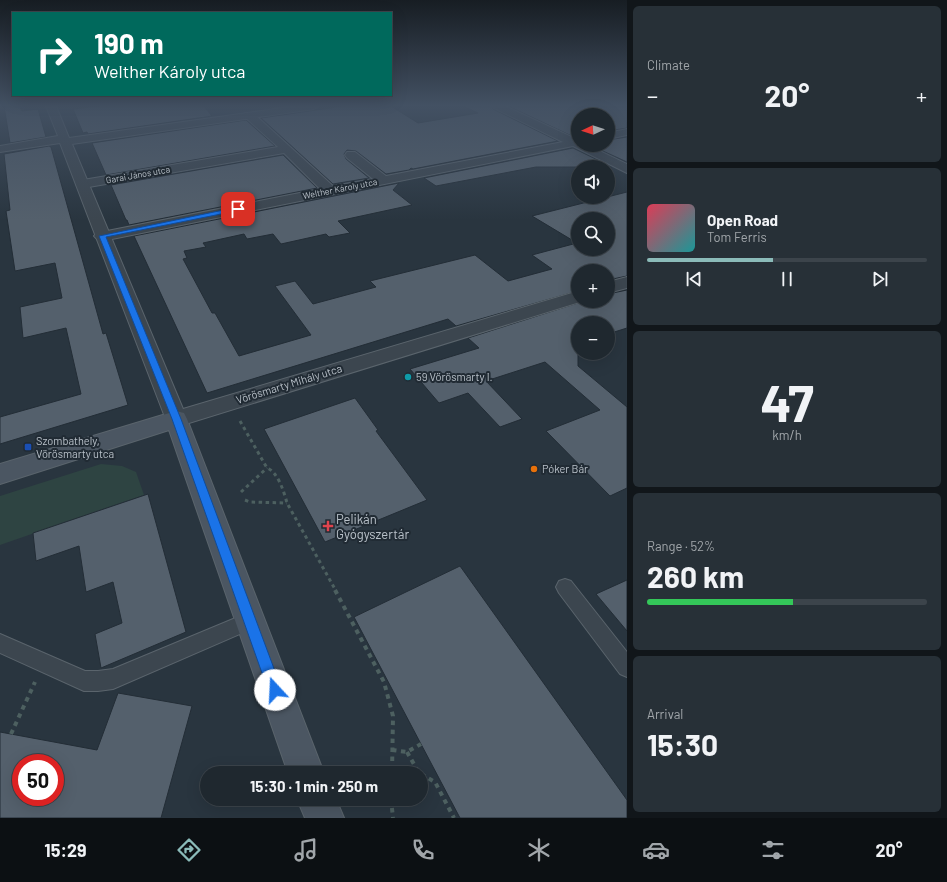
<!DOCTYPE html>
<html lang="en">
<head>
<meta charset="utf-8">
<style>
	body { margin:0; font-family:Barlow,sans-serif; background:#273037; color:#f1f3f6; height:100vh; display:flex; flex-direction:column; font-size:15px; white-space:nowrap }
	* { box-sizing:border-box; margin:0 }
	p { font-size:13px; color:#a1a6aa }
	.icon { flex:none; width:22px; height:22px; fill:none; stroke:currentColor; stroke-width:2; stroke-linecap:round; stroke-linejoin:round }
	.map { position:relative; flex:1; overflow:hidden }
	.side { display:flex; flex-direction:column; gap:6px; padding:6px; background:#11161a; width:320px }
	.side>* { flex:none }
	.top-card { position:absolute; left:12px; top:12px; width:380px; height:84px; border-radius:0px; box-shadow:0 4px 16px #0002,0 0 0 1px #3c444b; background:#00695c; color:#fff; overflow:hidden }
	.needle { width:26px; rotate:266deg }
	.controls { position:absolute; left:571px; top:108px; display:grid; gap:8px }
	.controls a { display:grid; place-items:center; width:44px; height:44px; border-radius:50%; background:#1f282f; box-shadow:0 4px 16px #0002,0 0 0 1px #3c444b; font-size:20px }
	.speed { position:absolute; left:12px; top:754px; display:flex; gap:8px; font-size:20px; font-weight:700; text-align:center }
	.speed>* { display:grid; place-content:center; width:52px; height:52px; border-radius:50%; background:#1f282f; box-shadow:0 4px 16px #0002,0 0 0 1px #3c444b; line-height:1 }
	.speed .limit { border:6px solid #d22; background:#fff; color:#111 }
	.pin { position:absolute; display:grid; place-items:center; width:34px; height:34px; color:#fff; margin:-17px; border-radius:8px; box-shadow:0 2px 6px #0006 }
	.me { position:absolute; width:44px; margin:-22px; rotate:340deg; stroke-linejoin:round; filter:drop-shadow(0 0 3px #0008) }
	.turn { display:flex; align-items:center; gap:14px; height:84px; padding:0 16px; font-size:18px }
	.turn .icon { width:52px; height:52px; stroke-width:2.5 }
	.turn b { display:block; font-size:28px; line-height:34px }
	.big { font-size:30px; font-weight:700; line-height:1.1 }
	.side .card { flex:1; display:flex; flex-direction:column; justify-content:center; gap:6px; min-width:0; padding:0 14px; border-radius:6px; background:#273037 }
	.side .dial { align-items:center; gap:0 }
	.dial b { font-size:52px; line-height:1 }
	.song { display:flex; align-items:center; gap:12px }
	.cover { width:48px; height:48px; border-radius:6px; background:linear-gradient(135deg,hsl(350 70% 55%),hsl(180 70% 35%)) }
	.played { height:4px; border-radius:2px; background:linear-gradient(90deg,#8bbbb9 45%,#3c444b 45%) }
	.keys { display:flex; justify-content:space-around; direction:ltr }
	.heat { display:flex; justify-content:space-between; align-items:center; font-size:22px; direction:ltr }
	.charge { height:6px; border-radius:3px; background:linear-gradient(90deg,#34c759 52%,#3c444b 0) }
	.trip { position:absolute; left:200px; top:766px; width:228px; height:40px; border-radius:20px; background:#1f282f; box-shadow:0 4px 16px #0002,0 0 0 1px #3c444b; font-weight:700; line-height:40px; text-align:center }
	.menu { display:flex; height:64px; justify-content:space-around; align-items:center; background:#0c1013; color:#a1a6aa }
	.menu .icon { width:28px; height:28px }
	.menu .on { color:#8bbbb9 }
	.menu b { font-size:18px; color:#f1f3f6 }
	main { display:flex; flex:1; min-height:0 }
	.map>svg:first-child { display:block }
	.green { fill:#2e4442 }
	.building { fill:#54606c; stroke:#232d36; fill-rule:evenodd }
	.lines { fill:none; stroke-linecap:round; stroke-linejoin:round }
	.service-casing { stroke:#5a646c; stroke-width:2 }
	.minor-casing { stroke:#5a646c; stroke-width:2 }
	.tertiary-casing { stroke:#5a646c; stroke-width:2 }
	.secondary-casing { stroke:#5a646c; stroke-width:2 }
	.path-far1 { stroke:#4d6060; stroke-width:3; stroke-dasharray:3.5 3.5; stroke-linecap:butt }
	.path { stroke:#4d6060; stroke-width:4; stroke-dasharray:4.5 4.5; stroke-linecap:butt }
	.service { fill:#3c464f; fill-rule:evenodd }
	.minor { fill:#3c464f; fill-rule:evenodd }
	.tertiary { fill:#3c464f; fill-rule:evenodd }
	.secondary { fill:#4b5662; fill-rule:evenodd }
	.route { fill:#1a73e8; stroke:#114b97 }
	.culture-dot { fill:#0f9aa8; stroke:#212b34; stroke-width:1.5 }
	.transit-dot { fill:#1a4fb4; stroke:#212b34; stroke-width:1.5 }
	.food-dot { fill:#e8710a; stroke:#212b34; stroke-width:1.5 }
	.health-dot { fill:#e0444e; stroke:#212b34; stroke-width:1.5 }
	.labels { text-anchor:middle; stroke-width:4; stroke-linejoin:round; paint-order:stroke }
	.far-street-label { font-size:9px; fill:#b9c1c9; stroke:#212b34 }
	.poi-label { font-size:11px; fill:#b9c1c9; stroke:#212b34; text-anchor:start }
	.street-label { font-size:11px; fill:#b9c1c9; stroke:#212b34 }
	.near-poi-label { font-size:13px; fill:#b9c1c9; stroke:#212b34; text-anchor:start }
</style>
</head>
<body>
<main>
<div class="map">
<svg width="627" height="818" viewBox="0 0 627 818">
	<rect width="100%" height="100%" fill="#29353f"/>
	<path class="green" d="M101,464L122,466L136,472L144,495L0,545V496Z"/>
	<g class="building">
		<path d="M4,106H20L22,111L38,109L46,137L10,143Z"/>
		<path d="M100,106H204L212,116L88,134L87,132L83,133L73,109Z"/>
		<path d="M343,106H391L418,123L478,113L463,106H492L493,109L558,141L413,169L411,168L409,170L386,174L356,151L347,150L344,154L346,159L369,178L333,184L261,118Z"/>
		<path d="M508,106H627V128L608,131V115H578V138H576Z"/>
		<path d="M246,120L275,146L106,175L92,143Z"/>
		<path d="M627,137V162L590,145H608V140Z"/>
		<path d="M49,146L51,147L103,334L106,333L128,405L0,444V417L81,394L66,328L23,338L20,307L62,298L55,263L15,271L6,211L10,210L4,154Z"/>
		<path d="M573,148L612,167H536L436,186L424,178Z"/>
		<path d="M283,155L317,188L129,225L127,220H126L111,185Z"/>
		<path d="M399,183L393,190L412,205L338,221L350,233L329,237L326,234L281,244L273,234L247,239L244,234L203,243L206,247L184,251L187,258L183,259L212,313H215L239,356L311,335L275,286L295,281L313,304L376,287L370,281L475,255L508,281L552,269L532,255L577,243L532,216L627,192V276L608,280V271H578V291L456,326L448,319L207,393L134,236ZM578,219H608V249H578Z"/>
		<path d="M627,290V328L608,334V323H578V366L627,407V488L610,496L546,431L600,410L545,362L486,381L522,419L500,427L468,393L439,403L410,369L479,348L468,338L584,301H608V294Z"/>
		<path d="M355,398L378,430L376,431L427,500L325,542L264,429Z"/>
		<path d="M148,494L186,632L101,668L95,634L122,623L113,582L86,592L79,546L36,561L33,533Z"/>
		<path d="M460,566L627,800V818H460L354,617Z"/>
		<path d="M627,580V631L596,594Z"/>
		<path d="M118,693L192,706L161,818H0V732L97,750ZM21,763H55V797H21Z"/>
	</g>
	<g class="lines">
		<g class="service-casing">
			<g id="service">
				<path d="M565,579L571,581L627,652V677L620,674L559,593L556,587L559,581Z"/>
				<path d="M250,612L256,615L259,621L256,627L113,689L98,691H84L0,653V634L85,671H98L113,669Z"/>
			</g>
		</g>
		<g class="minor-casing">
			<g id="minor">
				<path d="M493,106H505L576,139H578V145H587L627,164V173L573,146L102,241L97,239L94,236L97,233L320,189L284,153L83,188L78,187L76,184L78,181L83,180L278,147L245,117L244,115L245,113H253L333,186L373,179L347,158L345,155L347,152H355L386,176L563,142L494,108Z"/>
				<path d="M627,129V135L608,139V133Z"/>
			</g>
		</g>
		<g class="tertiary-casing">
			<g id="tertiary">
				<path d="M46,106H56L69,138L296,106H319L314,109L72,144L183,409L572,293L578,292V301H583L176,427L168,425L60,143L0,152V146L58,136Z"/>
				<path d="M627,277V288L608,293V282Z"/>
			</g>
		</g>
		<g class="secondary-casing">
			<g id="secondary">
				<path d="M176,411L184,413L187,419L324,773H288L169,430L0,484V464Z"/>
				<path d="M297,799H336L344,818H305Z"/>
			</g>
		</g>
		<g class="path-far1">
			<path d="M240,421L267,468C278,472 284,492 287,503L336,591"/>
			<path d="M241,492L267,468"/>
			<path d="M245,500L250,502L287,503"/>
		</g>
		<g class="path">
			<path d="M335,590L384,682L393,716L392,773"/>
			<path d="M11,734L35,682"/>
			<path d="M392,750L407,752L421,744"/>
			<path d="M407,752L419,773"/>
			<path d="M421,774L435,782L454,818"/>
			<path d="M391,799L393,818"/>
		</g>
		<use href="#service" class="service"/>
		<use href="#minor" class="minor"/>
		<use href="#tertiary" class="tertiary"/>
		<use href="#secondary" class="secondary"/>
	</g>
	<linearGradient id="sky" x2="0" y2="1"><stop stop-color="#171d23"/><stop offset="0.48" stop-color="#435163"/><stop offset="1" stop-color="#435163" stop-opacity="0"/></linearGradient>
	<rect width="627" height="220" fill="url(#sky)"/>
	<path class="route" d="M238,207L241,209V210L106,237L181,419L282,690L280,695L275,697L270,695L268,690L172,419L99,236Z"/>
	<circle class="culture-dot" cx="408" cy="377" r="4"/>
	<rect class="transit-dot" x="24" y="443" width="8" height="8" rx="2"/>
	<circle class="food-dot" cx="534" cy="469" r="4"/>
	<path class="health-dot" d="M326 520h4v4h4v4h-4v4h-4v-4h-4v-4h4z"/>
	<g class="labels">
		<g class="far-street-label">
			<text transform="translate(138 175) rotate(-10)" y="3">Garai János utca</text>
			<text transform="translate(340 189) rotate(-11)" y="3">Welther Károly utca</text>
		</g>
		<g class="poi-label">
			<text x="416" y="381">59 Vörösmarty I.</text>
			<text x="36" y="445">Szombathely,<tspan x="36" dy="13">Vörösmarty utca</tspan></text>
			<text x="542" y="473">Póker Bár</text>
		</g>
		<g class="street-label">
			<text transform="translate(289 384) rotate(-17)" y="4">Vörösmarty Mihály utca</text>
		</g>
		<g class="near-poi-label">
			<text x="336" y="524">Pelikán<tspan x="336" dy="15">Gyógyszertár</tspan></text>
		</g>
	</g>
</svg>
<div class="controls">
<a><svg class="needle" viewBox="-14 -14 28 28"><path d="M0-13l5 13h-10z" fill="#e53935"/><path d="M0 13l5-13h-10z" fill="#a1a6aa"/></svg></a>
<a><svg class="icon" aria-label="sound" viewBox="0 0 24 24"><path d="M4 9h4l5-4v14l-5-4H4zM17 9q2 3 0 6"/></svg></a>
<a><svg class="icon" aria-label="search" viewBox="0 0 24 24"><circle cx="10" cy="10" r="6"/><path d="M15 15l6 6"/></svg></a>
<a>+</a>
<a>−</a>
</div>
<div class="speed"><div class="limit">50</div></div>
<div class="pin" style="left:238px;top:209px;background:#d93025"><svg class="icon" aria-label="arrive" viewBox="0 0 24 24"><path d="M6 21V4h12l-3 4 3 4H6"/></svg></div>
<svg class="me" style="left:275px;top:690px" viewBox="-20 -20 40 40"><circle r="19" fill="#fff"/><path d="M0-13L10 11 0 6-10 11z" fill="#1a73e8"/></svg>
<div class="trip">15:30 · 1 min · 250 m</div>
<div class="top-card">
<div class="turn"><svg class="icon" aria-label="right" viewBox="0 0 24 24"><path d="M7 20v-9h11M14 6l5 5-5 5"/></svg><div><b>190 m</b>Welther Károly utca</div></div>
</div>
</div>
<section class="side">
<div class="card"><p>Climate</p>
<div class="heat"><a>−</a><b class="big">20°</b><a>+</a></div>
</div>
<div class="card">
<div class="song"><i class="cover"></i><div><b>Open Road</b><p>Tom Ferris</p></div></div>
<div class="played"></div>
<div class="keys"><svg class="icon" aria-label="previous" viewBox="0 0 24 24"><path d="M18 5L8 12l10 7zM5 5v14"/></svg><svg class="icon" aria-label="pause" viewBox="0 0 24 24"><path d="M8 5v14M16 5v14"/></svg><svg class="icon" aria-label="next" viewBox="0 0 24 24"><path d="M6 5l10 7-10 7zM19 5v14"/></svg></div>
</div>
<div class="card dial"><b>47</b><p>km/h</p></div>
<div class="card"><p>Range · 52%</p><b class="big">260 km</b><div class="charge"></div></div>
<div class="card"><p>Arrival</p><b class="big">15:30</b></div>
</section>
</main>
<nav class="menu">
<b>15:29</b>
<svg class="icon on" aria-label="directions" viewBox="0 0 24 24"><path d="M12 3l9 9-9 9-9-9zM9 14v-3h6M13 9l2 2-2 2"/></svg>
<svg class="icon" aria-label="music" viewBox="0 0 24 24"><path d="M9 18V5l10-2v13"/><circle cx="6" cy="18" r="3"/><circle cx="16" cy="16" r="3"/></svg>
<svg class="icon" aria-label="phone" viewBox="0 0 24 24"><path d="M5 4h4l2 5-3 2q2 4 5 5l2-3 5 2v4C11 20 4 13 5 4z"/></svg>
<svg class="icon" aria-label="climate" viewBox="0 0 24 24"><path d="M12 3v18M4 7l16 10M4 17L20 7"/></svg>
<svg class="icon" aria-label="car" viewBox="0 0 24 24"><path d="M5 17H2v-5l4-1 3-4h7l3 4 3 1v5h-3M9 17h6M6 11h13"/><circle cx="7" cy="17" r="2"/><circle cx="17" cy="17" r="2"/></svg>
<svg class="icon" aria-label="filters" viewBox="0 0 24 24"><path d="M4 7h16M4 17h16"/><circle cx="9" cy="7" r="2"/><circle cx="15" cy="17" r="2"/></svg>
<b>20°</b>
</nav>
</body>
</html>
